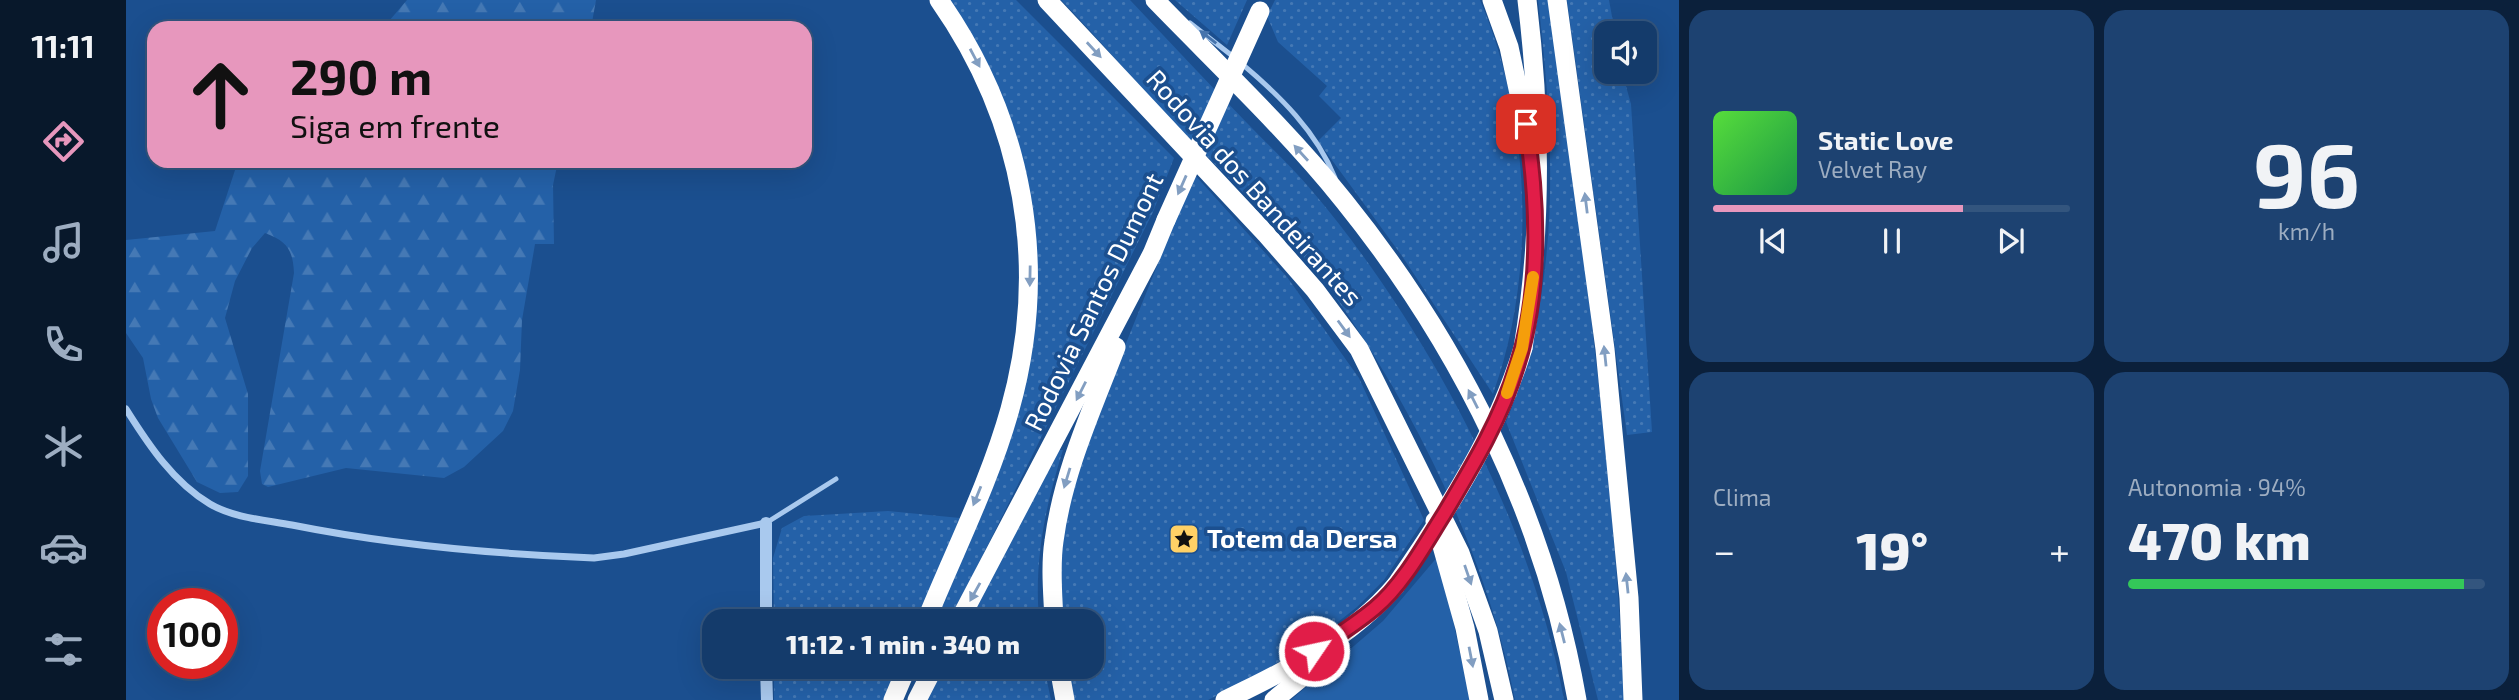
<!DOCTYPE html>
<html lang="pt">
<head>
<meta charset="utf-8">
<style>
	body { margin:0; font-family:"Exo 2",sans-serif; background:#1d4271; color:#f1f3f6; height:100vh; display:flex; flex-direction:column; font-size:26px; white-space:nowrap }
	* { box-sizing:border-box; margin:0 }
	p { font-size:23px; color:#9dadc1 }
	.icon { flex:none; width:38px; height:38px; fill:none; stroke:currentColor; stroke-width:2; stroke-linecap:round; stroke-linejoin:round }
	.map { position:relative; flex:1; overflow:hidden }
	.drawer { display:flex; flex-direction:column; gap:10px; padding:10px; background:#0b203b; width:840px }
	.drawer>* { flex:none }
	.banner { position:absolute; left:21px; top:21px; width:665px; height:147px; border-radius:21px; box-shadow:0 7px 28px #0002,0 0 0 2px #33557e; background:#e797bd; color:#111; overflow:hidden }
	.tools { position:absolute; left:1468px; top:21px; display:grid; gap:14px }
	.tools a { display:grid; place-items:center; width:63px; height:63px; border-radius:14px; background:#143b6b; box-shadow:0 7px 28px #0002,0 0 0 2px #33557e; font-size:35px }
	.speed { position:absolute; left:21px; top:588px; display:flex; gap:14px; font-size:35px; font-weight:700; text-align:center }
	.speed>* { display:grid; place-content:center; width:91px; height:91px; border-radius:50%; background:#143b6b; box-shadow:0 7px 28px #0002,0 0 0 2px #33557e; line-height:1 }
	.speed .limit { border:10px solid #d22; background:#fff; color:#111 }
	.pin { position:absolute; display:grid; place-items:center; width:60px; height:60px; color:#fff; margin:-30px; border-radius:14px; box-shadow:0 4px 10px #0006 }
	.me { position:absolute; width:77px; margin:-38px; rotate:56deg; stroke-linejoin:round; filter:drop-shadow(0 0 5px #0008) }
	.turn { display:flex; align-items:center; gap:24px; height:147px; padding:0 28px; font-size:32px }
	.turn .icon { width:91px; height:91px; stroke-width:2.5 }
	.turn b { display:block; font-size:49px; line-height:60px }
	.big { font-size:52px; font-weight:800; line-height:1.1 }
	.drawer .tile { flex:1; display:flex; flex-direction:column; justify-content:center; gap:10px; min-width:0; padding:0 24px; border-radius:21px; background:#1d4271 }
	.drawer .dial { align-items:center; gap:0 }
	.dial b { font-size:91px; line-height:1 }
	.song { display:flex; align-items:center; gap:21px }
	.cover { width:84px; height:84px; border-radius:10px; background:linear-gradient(135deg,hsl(110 70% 55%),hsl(140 70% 35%)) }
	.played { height:7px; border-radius:4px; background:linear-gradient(90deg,#e797bd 70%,#33557e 70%) }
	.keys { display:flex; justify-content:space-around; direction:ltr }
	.heat { display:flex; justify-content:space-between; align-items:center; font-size:38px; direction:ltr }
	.charge { height:10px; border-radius:5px; background:linear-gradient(90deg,#34c759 94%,#33557e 0) }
	.drawer .tiles { flex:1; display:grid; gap:10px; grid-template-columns:repeat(2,1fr) }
	.trip { position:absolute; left:576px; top:609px; width:402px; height:70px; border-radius:21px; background:#143b6b; box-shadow:0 7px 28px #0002,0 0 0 2px #33557e; font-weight:800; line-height:70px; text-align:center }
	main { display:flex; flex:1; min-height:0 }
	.tabs { display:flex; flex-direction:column; width:126px; justify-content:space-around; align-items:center; background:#08182b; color:#9dadc1 }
	.tabs .icon { width:49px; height:49px }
	.tabs .active { color:#e797bd }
	.tabs b { font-size:32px; color:#f1f3f6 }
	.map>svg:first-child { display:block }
	.grass { fill:url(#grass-dots) }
	.forest { fill:url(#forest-firs) }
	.park { fill:#2461a8 }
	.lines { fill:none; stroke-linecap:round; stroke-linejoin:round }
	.service { stroke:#a9c9ee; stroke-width:5 }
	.minor { stroke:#a9c9ee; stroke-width:7 }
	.tertiary { stroke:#a9c9ee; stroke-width:12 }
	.motorway { stroke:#fff; stroke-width:19 }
	.motorway-bridge { stroke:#fff; stroke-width:19 }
	.oneway { fill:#4674ac }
	.oneway2 { fill:#829ec1 }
	.route-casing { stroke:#92132f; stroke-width:18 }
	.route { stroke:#e11d48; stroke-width:12 }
	.slow { stroke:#f59e0b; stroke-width:12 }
	.labels { text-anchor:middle; stroke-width:7; stroke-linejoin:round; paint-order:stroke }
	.street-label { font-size:26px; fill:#fff; stroke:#1b4f8f }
	.poi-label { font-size:26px; font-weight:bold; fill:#fff; stroke:#1b4f8f; text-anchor:start }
</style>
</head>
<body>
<main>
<nav class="tabs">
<b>11:11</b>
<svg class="icon active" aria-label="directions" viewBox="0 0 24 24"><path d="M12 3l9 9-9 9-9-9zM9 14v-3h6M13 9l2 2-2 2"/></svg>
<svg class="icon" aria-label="music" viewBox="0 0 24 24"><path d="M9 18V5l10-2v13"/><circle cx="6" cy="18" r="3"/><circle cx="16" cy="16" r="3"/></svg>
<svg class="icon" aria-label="phone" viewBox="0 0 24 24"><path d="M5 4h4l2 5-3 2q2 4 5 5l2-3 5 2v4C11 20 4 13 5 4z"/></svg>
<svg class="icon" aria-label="climate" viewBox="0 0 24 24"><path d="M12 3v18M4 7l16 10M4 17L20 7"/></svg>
<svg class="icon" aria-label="car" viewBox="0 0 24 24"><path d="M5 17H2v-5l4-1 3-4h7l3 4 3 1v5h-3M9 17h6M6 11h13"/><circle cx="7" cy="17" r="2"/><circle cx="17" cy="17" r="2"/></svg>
<svg class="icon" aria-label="filters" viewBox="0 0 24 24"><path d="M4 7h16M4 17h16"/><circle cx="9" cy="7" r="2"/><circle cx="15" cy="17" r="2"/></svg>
</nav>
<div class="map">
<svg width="1553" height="700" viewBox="0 0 1553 700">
	<defs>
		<pattern id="grass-dots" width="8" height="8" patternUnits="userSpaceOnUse" patternTransform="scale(1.75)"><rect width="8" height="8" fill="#2461a8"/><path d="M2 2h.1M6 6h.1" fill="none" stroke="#4579b5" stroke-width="1.8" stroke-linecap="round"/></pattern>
		<pattern id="forest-firs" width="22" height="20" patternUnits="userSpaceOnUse" patternTransform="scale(1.75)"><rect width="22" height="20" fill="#2461a8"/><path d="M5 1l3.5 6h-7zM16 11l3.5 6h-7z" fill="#4579b5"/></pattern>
	</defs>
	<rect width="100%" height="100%" fill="#1b4f8f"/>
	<g class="grass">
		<path d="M822,0H890L1048,158L1027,212L847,575L822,621H808L910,312L912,278L906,207Z"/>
		<path d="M935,0H1004C1043,41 1082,83 1121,123C1143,146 1167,168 1187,192C1302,328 1406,524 1438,700H1389C1363,565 1299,431 1224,318C1178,249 1115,191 1057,132C1015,90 977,43 935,0Z"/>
		<path d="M1049,0H1121L1101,45Z"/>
		<path d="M1149,0H1354C1405,120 1411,271 1367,394L1276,256L1192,141L1215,118L1193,96L1201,86L1152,42L1141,16Z"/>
		<path d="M1412,0H1423C1455,233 1488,465 1498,700H1472L1440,572L1380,422C1436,285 1429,145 1412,0Z"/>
		<path d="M1441,0H1483L1489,33H1480V72H1496L1505,104L1526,432L1501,435Z"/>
		<path d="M1068,174L1161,277L1233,378L1298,520L1258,580L1231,607L1188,641L1129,676L1082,700H948L940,667H966V621H935V548L945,492L976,403Z"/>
		<path d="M933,450H937C919,507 908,561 913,621H842Z"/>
		<path d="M762,511L834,518L793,621H648L647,558L656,528L678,516Z"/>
		<path d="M648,667H774L760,700H648Z"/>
		<path d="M817,667H918L925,700H800Z"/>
	</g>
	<g class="forest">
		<path d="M281,0H470L465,28H257Z"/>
		<path d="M112,161H432L427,185L428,244H409L396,320L394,370L387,411L377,431L338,467L318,478L220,468L142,487L136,484L134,471L168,273C167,250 161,241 139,233L126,248L109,281L99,318L122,394V476L112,492L94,493L71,482L32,418L25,399L17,358L0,333V240L89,231Z"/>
	</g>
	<path class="park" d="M1313,555L1344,700H1165L1257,621Z"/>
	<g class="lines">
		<g class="service">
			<path d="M1064,23L1109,58"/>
			<path d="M1116,64C1153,95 1191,132 1209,178"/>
			<path d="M640,523L710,479"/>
		</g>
		<path class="minor" d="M0,409C22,444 47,482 84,504C108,518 139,520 166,525C266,545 366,554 468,558L498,554L640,523"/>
		<g class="tertiary">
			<path d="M640,523V621"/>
			<path d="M640,667L641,700"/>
		</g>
		<g class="motorway">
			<path d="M921,0L1140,234L1189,290L1233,349L1334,553L1362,631L1378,700"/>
			<path d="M1029,0C1093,66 1161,130 1218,201C1335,346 1419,516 1451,700"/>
			<path d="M1366,0L1383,47L1401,131"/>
			<path d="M1431,0L1479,349L1503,598L1507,700"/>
			<path d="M1397,348C1416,234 1415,115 1401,0"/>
			<path d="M1309,521L1339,628L1353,700"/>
			<path d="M800,621C828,552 864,481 884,409C924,266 898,121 813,0"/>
			<path d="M833,621L1026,254L1040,220"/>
			<path d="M928,621C927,595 924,567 928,541C937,472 966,410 990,347"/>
			<path d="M933,667L939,700"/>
			<path d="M767,700L781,667"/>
			<path d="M791,700L808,667"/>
			<path d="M1099,700C1159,672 1226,637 1270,585"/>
			<path d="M1148,700L1207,652"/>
		</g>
		<g class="motorway-bridge">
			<path d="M1040,220L1134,11"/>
			<path d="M1270,585C1321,511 1370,436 1397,348"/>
		</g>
	</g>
	<defs><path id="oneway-solid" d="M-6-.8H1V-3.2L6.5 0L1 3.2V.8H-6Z" transform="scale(1.75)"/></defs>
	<use class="oneway" href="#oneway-solid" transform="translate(1082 37) rotate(-142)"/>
	<g class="oneway2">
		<use href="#oneway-solid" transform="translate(968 50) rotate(47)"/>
		<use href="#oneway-solid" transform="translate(849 58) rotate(62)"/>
		<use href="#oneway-solid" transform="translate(1175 153) rotate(-132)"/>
		<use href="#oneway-solid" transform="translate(1056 185) rotate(114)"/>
		<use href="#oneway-solid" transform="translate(1460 203) rotate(-97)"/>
		<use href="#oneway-solid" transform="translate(904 276) rotate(91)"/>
		<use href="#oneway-solid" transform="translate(1218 329) rotate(54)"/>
		<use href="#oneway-solid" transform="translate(1479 356) rotate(-96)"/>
		<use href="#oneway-solid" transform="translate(955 391) rotate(117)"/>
		<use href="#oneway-solid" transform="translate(1347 399) rotate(-117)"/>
		<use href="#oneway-solid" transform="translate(941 478) rotate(107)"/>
		<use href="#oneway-solid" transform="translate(851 496) rotate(112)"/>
		<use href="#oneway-solid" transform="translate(1342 575) rotate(71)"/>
		<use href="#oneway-solid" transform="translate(1501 583) rotate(-96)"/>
		<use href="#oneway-solid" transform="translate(849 592) rotate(119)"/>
		<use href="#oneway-solid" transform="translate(1436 633) rotate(-104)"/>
		<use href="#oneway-solid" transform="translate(1345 657) rotate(79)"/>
	</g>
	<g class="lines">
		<g class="route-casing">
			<path id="route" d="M1188,651C1209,637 1230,624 1249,608C1277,585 1299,544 1318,514C1346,467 1375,419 1391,366C1416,289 1412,202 1400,124"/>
		</g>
		<use href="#route" class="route"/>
		<path class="slow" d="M1381,393L1396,348L1407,277"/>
	</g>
	<defs>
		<g id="sight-square" transform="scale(1.575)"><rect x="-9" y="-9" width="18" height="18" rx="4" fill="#ffd166" stroke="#1b4f8f"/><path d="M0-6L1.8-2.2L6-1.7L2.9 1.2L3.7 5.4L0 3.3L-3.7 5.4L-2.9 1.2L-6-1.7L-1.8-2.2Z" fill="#111"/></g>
	</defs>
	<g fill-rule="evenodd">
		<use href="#sight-square" x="1058" y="539"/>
	</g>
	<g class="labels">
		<g class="street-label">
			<text transform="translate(1128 188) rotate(48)" y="9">Rodovia dos Bandeirantes</text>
			<text transform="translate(968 302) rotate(-64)" y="9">Rodovia Santos Dumont</text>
		</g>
		<g class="poi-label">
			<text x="1081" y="548">Totem da Dersa</text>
		</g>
	</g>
</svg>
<div class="tools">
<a><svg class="icon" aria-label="sound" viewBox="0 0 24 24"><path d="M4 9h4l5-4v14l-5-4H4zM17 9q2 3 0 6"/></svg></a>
</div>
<div class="speed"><div class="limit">100</div></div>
<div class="pin" style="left:1400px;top:124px;background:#d93025"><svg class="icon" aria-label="arrive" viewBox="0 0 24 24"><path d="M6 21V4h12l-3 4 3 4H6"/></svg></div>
<svg class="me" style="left:1188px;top:651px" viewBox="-20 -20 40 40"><circle r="17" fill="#e11d48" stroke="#fff" stroke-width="3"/><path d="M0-11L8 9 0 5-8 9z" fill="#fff"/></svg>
<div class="trip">11:12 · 1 min · 340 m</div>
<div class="banner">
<div class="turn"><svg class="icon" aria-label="ahead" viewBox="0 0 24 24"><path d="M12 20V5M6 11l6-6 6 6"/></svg><div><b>290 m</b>Siga em frente</div></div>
</div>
</div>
<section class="drawer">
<div class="tiles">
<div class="tile">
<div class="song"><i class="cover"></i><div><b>Static Love</b><p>Velvet Ray</p></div></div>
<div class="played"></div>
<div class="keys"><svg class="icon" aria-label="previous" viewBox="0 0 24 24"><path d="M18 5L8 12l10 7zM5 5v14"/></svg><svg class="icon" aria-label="pause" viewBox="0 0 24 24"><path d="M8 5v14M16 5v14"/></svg><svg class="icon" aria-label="next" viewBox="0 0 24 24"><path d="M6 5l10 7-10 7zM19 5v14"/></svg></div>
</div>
<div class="tile dial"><b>96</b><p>km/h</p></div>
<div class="tile"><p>Clima</p>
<div class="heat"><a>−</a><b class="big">19°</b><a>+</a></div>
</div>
<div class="tile"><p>Autonomia · 94%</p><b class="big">470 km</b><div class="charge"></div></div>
</div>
</section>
</main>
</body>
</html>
